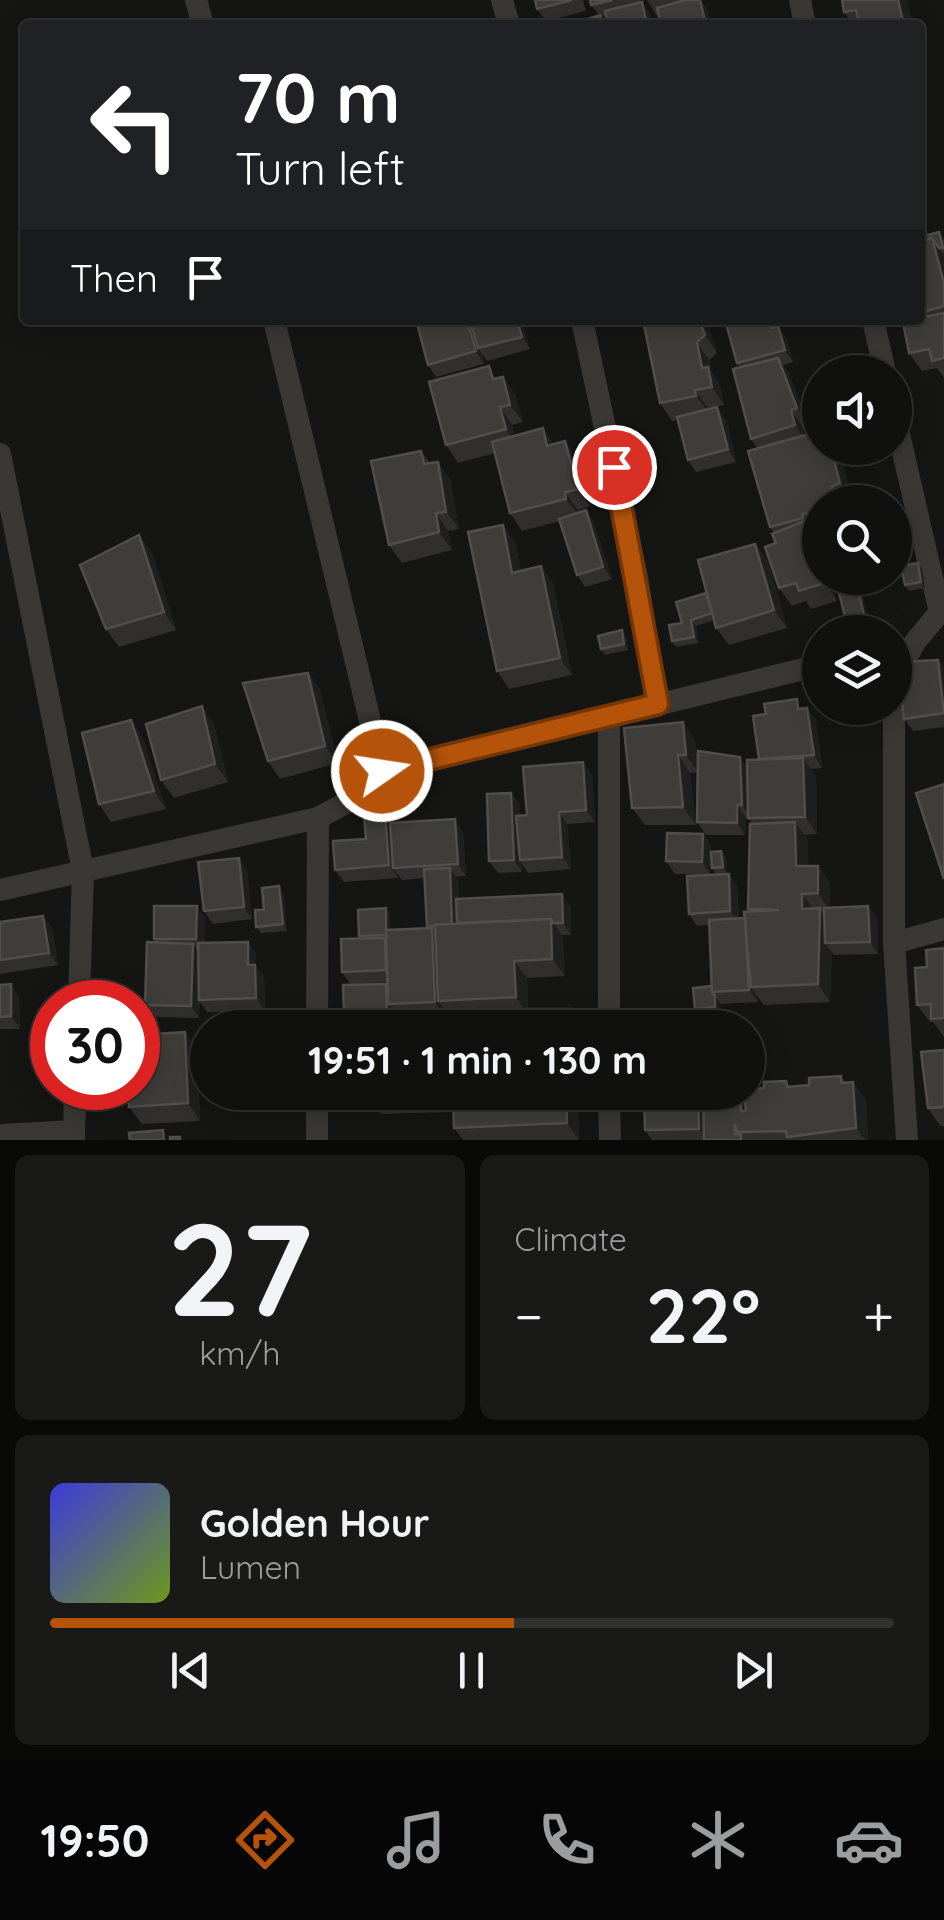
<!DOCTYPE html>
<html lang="en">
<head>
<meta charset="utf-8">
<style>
	body { margin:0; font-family:Quicksand,sans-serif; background:#191918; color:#f1f3f6; height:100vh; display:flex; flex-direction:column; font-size:38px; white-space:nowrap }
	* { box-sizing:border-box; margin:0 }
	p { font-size:32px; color:#9c9d9e }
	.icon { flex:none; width:55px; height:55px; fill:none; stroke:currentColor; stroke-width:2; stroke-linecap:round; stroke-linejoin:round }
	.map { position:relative; height:1140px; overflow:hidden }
	.details { display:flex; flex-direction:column; gap:15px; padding:15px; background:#090908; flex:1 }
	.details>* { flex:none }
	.hud { position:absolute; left:20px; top:20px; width:905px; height:305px; border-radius:10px; box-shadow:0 5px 25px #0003,0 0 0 2px #30302f; background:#202124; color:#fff; overflow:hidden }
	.fabs { position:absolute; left:802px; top:355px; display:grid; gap:20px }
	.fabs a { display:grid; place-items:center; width:110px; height:110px; border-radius:50%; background:#10100f; box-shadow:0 5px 25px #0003,0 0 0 2px #30302f; font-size:50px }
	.speed { position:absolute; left:30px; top:980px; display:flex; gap:20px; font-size:50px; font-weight:700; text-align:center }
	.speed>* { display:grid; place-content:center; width:130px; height:130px; border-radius:50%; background:#10100f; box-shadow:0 5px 25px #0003,0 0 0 2px #30302f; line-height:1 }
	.speed .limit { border:15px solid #d22; background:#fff; color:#111 }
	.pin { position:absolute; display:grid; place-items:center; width:85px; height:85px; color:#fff; margin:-42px; border:5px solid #fff; border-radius:50%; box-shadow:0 2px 10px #0007 }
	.me { position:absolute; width:110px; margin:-55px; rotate:77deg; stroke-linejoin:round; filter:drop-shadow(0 0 8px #0008) }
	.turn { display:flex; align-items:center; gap:35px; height:210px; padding:0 50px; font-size:45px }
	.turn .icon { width:130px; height:130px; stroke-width:2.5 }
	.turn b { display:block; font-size:70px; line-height:85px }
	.then { display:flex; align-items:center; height:95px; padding:0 50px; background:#0003; gap:20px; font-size:38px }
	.big { font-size:75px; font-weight:700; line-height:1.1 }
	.details .card { flex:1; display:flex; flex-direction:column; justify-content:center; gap:15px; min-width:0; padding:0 35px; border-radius:15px; background:#191918 }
	.details .dial { align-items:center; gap:0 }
	.dial b { font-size:130px; line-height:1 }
	.song { display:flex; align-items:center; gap:30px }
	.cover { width:120px; height:120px; border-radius:15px; background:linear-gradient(135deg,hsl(240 70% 55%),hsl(80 70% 35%)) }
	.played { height:10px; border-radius:5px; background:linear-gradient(90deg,#b45309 55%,#30302f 55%) }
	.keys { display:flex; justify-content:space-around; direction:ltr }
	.heat { display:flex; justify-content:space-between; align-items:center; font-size:55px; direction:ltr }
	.details .tiles { flex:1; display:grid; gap:15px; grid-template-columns:1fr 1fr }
	.card:last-child { grid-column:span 2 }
	.trip { position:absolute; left:190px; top:1010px; width:575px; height:100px; border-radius:50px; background:#10100f; box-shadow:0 5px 25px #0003,0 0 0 2px #30302f; font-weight:700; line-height:100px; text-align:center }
	.tab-bar { display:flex; height:160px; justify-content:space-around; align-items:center; background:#060606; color:#9c9d9e }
	.tab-bar .icon { width:70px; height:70px }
	.tab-bar .active { color:#b45309 }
	.tab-bar b { font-size:45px; color:#f1f3f6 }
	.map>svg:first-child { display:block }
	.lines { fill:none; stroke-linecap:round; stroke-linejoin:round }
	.street { stroke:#3a3835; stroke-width:22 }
	.wall { fill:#302f2d }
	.shaded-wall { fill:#1f1f1e }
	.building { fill:#3e3d3a; stroke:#514e4b; stroke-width:2.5 }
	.route-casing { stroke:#753606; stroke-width:25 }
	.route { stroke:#b45309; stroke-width:18 }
</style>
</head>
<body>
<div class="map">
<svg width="944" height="1140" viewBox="0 0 944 1140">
	<rect width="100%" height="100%" fill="#151514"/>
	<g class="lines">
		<g class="street">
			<path d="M196,0L203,25"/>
			<path d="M502,0L509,25"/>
			<path d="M800,0L805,25"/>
			<path d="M582,320L637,577L657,704"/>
			<path d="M873,320L885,372"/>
			<path d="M895,417L939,608"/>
			<path d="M0,454L83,871L79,1002"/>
			<path d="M895,679L915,642L944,607"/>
			<path d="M894,708V943L907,1140"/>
			<path d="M609,717V1028"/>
			<path d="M382,772L820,665"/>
			<path d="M0,890L318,818L377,786L382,771L274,320"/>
			<path d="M894,943L944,929"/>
			<path d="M317,1028L318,818"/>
			<path d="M609,1092L610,1140"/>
			<path d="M0,1135L74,1131"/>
			<path d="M74,1140L75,1088"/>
			<path d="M317,1140V1092"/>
		</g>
	</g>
	<g class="wall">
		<path d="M535,0H583L586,11L546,21L537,9Z"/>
		<path d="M590,0H643L644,5L650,14L653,25H608L606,16L602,17L605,22L591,5Z"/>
		<path d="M647,0H701L707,9L656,15Z"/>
		<path d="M907,0L912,25H853L844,12Z"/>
		<path d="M920,59L927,89L920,91Z"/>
		<path d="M939,232L944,241V378L937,368L922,371L909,353L903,324L901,320H920V237Z"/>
		<path d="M470,320H522L530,349L487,361L482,354L484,364L436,377L428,365Z"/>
		<path d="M706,320L717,353L709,360L712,373L720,385L724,405L708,408L726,419L736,462L696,472L688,460L678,420L672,421L660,403Z"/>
		<path d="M777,327L787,339L793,362L783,365L790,376L810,426L803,428L805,435L820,448H831L843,464L853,501L847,502H820V578H846L850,587L834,592L837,601L811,609L806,601L792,606L779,588L776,543L774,533L770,527L758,449L751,439L740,368L737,363Z"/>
		<path d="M498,378L515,394L523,422L512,425L515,436L554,444L578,459L590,506L578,510V513L586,510L594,523L612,579L585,587L577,575L560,521L522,531L510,513L495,453L458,463L446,445Z"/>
		<path d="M421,451L430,463L450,479L459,529L448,531L452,550L402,563L389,545V457Z"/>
		<path d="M895,512L900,519L910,557L903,560L904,565L922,569L925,588L909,591L905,585L902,568L895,570Z"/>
		<path d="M503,525L515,543L521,571L541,566L553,584L572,675L509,689L497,671Z"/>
		<path d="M139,535L152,553L176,630L119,647L106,629Z"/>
		<path d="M755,544L768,561L787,628L729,645L716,628L714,620L696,626L699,643L676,647L672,641L682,623L706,593Z"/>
		<path d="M862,594L870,626L852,631L847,625Z"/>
		<path d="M626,636L628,650L605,655L601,649Z"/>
		<path d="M938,660L944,668V727L913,731L904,719Z"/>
		<path d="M308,673L320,690L338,763L280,779L268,761Z"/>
		<path d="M202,706L214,724L228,782L174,798L161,780Z"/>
		<path d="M803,708H807L816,720L822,768L811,769L816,776L817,834L804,835L808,840V866H818L830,883V908L868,906L877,918L878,954L834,955L832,952L830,1002L764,1005L757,996L758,1002L720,1004L719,1002L720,1013L699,1015L695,1009L712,986L709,925L697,926L689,914L716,874L712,868L711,854L710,874H675L666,861L703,834L711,846V852L721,851L726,857L727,874H729L737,886L739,919L745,918L750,911L748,909L752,823L748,818H746L745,835H706L697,822L698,772L690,773L696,825H645L632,808L624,728L695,740L698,770L747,768L759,759Z"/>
		<path d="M829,708H872L873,718L837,720Z"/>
		<path d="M143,738L166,809L111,822L99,804Z"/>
		<path d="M583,762L592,775L595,822L567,824L571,869L528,873L522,864V872L498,873L489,861L511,793L520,805V816L527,815Z"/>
		<path d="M385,814L392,823L463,832L466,876L455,877L458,880L459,899L571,907V935H562L565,976L527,978L528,1009L581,1021V1028H459V1018L451,1019L447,1013V1020L401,1022L395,1014L396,1022L449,1028L353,1027L344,1015L387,982L350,984L342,972L360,938L359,936L390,914V930L428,929L425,878L402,880L397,874L398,878L344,882L335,870L366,839Z"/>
		<path d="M247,870L252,919L213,924L204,911Z"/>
		<path d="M283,892L287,931L261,933L256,927L264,910Z"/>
		<path d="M197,906L205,918V943L248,942L256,954V966L264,977L265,1011L207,1012L200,1002L199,1018L154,1017L145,1005L157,943L154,939Z"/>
		<path d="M0,922L52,928L58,965L0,974Z"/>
		<path d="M944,948V1037L933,1022H930L917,1005L927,967Z"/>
		<path d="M0,985L19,997L20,1029H0Z"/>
		<path d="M185,1032L197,1050L200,1121L142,1124L129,1107Z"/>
		<path d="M944,1050V1126H940L928,1108Z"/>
		<path d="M841,1076L845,1082H853L866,1100L868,1140H652L645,1130L698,1094L704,1102L764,1088L786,1081L790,1086L809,1085Z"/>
		<path d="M344,1092H560L578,1112L579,1140H463L454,1128V1112L381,1114L371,1099V1102H348L344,1095Z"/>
	</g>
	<g class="shaded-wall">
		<path d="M640,0H643L644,5L650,14L653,25H647Z"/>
		<path d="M700,0L707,9L712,25H706Z"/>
		<path d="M898,0H907L912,25H904Z"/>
		<path d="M920,59L927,89L920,79Z"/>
		<path d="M932,238L944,255V283Z"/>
		<path d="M467,320H470L478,348L482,354L484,364L476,351Z"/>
		<path d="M517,320H522L530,349L522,337Z"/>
		<path d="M699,320H706L717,353L705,335Z"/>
		<path d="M778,326L787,339L793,362L785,350Z"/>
		<path d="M697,342L709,360L712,373L720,385L724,405L712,387L702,368Z"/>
		<path d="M778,358L790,376L810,426L797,408Z"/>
		<path d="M503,377L515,394L523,422L510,405Z"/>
		<path d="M695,390L708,408L709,413L696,396Z"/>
		<path d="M500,407L512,425L518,447L506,429Z"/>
		<path d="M717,407L726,419L736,462L728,449Z"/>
		<path d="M791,410L803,428L807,443L795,425Z"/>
		<path d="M543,428L555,446H547Z"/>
		<path d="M565,441L578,459L590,506L578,489Z"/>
		<path d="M831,448L843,464L853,501L840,483Z"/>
		<path d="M438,462L450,479L459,529L446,512Z"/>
		<path d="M832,486L844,502H837Z"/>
		<path d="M565,492L578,510L579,516L566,499Z"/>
		<path d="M586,510L594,523L612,579L603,567Z"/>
		<path d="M895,512L900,519L910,557L902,545L895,521Z"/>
		<path d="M436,513L448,531L452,550L439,532Z"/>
		<path d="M503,525L515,543L525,590L512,573Z"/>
		<path d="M139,535L152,553L176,630L164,612Z"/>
		<path d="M755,544L768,561L787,628L774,610Z"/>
		<path d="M895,548L903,560L905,567L896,555Z"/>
		<path d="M918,563L922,569L925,588L921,582Z"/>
		<path d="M541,566L553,584L572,675L560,658Z"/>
		<path d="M823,578L834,592L837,601L825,583Z"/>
		<path d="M858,588L862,594L870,626L865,620Z"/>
		<path d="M691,620L696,626L699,643L694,637Z"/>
		<path d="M622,630L626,636L628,650L624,644Z"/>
		<path d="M938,660L944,668V713Z"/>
		<path d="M308,673L320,690L338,763L325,746Z"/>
		<path d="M202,706L214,724L228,782L215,764Z"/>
		<path d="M807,708L816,720L822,768L814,755Z"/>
		<path d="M866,708H872L873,718Z"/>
		<path d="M131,720L143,738L166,809L154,791Z"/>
		<path d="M683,722L695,740L698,772L686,755Z"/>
		<path d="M678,755L690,773L696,825L683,807Z"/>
		<path d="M740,757L748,769L751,818L742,805Z"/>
		<path d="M803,758L816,776L817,834L805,817Z"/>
		<path d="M583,762L592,775L595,822L586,810Z"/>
		<path d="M511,793L520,805L522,860H520L522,864V872L514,860Z"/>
		<path d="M737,805L746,818L745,835L737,823Z"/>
		<path d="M559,812L567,824L571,869L562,857Z"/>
		<path d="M385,814L394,826L393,868L397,874L398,878L389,865Z"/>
		<path d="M455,819L463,832L466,876L458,864Z"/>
		<path d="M795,822L808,840L809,884L796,866Z"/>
		<path d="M703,834L711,846L710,874L702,862Z"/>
		<path d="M721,851L726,857L727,874L723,867Z"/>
		<path d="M239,858L247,870L252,919L244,907Z"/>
		<path d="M818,866L830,883V911L818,893Z"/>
		<path d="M450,868L458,880L460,927L452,926Z"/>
		<path d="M729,874L737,886L739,924L730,911Z"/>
		<path d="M279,886L283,892L287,931L283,924Z"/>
		<path d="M562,894L571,907V935L563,923Z"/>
		<path d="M802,894L815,911L802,909Z"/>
		<path d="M197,906L205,918V951L196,939Z"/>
		<path d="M868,906L877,918L878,954L870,942Z"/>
		<path d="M386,908L390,914L391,942L386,935Z"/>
		<path d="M820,908L832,926L825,943L832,952L830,1002L818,984Z"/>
		<path d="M43,916L52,928L58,965L49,953Z"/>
		<path d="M746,918L751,987L757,996L758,1002L749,990Z"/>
		<path d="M551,919L563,937L565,976L552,959Z"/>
		<path d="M432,928L445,946L438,1001L447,1013V1020L435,1002Z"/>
		<path d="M248,942L256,954V966L264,977L265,1011L256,998L248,965Z"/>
		<path d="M193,944L202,956L199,1018L191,1006Z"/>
		<path d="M514,961L527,978L528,1015L516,997Z"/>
		<path d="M11,984L19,997L20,1029L11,1016Z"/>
		<path d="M386,984L388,1004L395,1014L396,1026L387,1014Z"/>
		<path d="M715,996L719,1002L720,1013L715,1007Z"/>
		<path d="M572,1009L581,1021V1028H572Z"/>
		<path d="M518,1013L527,1025V1028H519Z"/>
		<path d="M185,1032L197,1050L200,1121L188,1103Z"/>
		<path d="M853,1082L866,1100L868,1140H865L856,1128Z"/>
		<path d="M446,1092H458V1112L446,1095Z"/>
		<path d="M740,1092H747L753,1129L741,1111Z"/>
		<path d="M566,1094L578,1112L579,1140L567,1123Z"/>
		<path d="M698,1094L706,1106V1140L699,1129Z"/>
	</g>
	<g class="building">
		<path d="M535,0H572L537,9Z"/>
		<path d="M590,0H612L591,5Z"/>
		<path d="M685,0H700L706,25H661L657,8Z"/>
		<path d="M842,0H898L904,25H855L859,24L856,10L844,12Z"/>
		<path d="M642,2L647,25H608L605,11Z"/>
		<path d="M600,15L603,25H573L572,24Z"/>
		<path d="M939,232L943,248H939L932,238L920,242V237Z"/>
		<path d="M932,238L944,283V306L920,313V242Z"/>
		<path d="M944,313V358L932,361L929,349L909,353L903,322L920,320V318Z"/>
		<path d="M443,320H467L476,351L428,365L418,327Z"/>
		<path d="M470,320H517L522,337L478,348Z"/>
		<path d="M643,320H699L705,335L697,342L702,368L708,367L712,387L695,390L696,396L660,403Z"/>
		<path d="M725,320H770L772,328L778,326L785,350L737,363Z"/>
		<path d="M778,358L797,408L791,410L795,425L751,439L733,369Z"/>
		<path d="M489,366L493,379L503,377L510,405L500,407L506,429L446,445L429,382Z"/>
		<path d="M717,407L728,449L688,460L677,417Z"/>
		<path d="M543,428L547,446L565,441L578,489L565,492L566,499L510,513L492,442Z"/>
		<path d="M816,432L821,448H831L840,483L832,486L837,502H820V511L802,514L803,518L770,527L748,451Z"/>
		<path d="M421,451L424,464L438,462L446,512L436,513L439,532L389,545L371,461Z"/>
		<path d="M586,510L603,567L577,575L559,519Z"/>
		<path d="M817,516L820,524V578H823L825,583L799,591L796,583L779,588L765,547L776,543L772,534Z"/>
		<path d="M895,521L902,545L895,547Z"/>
		<path d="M503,525L512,573L541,566L560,658L497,671L468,532Z"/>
		<path d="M139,535L164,612L106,629L80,565Z"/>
		<path d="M755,544L774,610L716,628L698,560Z"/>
		<path d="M918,563L921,582L905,585L901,566Z"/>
		<path d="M858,588L865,620L847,625L839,593Z"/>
		<path d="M706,593L712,613L691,620L694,637L672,641L669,625L682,623L676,602Z"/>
		<path d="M622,630L624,644L601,649L598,636Z"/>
		<path d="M938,660L944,713L904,719L898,662Z"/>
		<path d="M308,673L325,746L268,761L243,683Z"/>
		<path d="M797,699L798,709L807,708L814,755L759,759L753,716L766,714L764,704Z"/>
		<path d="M202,706L215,764L161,780L146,724Z"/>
		<path d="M131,720L154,791L99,804L82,733Z"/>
		<path d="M683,722L686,755H678L683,807L632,808L624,728Z"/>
		<path d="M698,751L740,757L742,805H737V823L697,822Z"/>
		<path d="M803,758L805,817L748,818L747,760Z"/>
		<path d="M583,762L586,810L559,812L562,857L520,860L516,816L527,815L523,767Z"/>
		<path d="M944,784V879L916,793Z"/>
		<path d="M511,793L514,860L489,861L487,794Z"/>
		<path d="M385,814L389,865L335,870L333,841L366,839L364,815Z"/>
		<path d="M455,819L458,864L393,868L390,823Z"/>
		<path d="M795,822L796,866H818V893L802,894V909L820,908L818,984L751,987L744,912L779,910L748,909L750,824Z"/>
		<path d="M667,833L703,834L702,862L666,861Z"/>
		<path d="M721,851L723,867L712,868L711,852Z"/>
		<path d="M239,858L244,907L204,911L198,862Z"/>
		<path d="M450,868L452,924L435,925V926L427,927L424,869Z"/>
		<path d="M729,874L730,911L689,914L687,876Z"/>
		<path d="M279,886L283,924L256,927L255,910H264L262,888Z"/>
		<path d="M562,894L563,923H553L551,919L457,923L456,899Z"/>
		<path d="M154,906H197L196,939H154Z"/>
		<path d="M868,906L870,942L825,943L824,908Z"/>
		<path d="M386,908V935L359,936L358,910Z"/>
		<path d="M43,916L49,953L0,960V922Z"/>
		<path d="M745,918L749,990L712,992L709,920Z"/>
		<path d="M551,919L552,959L514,961L516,997L438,1001L435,925Z"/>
		<path d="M432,928L435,1002L388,1004L386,930Z"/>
		<path d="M385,938L386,970L342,972L341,939Z"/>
		<path d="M147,942L193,944L191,1006L145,1005Z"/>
		<path d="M248,942V965H255L256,998L199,1000L198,943Z"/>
		<path d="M944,948V1018L931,1019V1004L917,1005L915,968L927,967L926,950Z"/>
		<path d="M11,984V1016L0,1017V985Z"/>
		<path d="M386,984L387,1014L344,1015L343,985Z"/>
		<path d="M712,986V992L715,996V1007L695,1009L693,988Z"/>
		<rect x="526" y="1009" width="46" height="19"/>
		<path d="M518,1013L519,1028H459V1015Z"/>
		<path d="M445,1021V1028H368V1023Z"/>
		<path d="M185,1032L188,1103L129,1107L128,1088H138V1035Z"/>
		<path d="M944,1050V1107L928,1108L921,1052Z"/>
		<path d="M841,1076V1083L853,1082L856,1128L787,1137L786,1131L737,1132L735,1124V1134H741V1140H704L703,1092H740L741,1111H746L744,1092H748V1090L764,1088V1082L786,1081L787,1087L809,1085V1078Z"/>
		<rect x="344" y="1092" width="22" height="3"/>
		<path d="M369,1092H446V1095L369,1096Z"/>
		<path d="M457,1092H551L457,1096Z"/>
		<path d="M566,1094L567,1123L454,1128L453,1099Z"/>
		<path d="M698,1094L699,1129L645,1130L644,1096Z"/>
		<path d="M163,1130L164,1140H130L129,1133Z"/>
		<rect x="170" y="1137" width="10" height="3"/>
	</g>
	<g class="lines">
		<g class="route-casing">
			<path id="route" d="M382,771L658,704L614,467"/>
		</g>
		<use href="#route" class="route"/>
	</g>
</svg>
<div class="fabs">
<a><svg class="icon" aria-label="sound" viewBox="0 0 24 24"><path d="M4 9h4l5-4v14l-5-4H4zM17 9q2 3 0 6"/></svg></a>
<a><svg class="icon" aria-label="search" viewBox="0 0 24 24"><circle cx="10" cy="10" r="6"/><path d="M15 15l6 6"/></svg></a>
<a><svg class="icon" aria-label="layers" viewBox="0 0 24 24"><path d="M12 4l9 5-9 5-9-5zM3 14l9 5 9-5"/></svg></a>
</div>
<div class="speed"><div class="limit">30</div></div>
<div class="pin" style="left:614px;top:467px;background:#d93025"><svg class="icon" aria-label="arrive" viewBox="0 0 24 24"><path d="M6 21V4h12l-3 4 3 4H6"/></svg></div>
<svg class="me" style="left:382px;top:771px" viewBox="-20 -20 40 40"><circle r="17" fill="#b45309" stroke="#fff" stroke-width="3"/><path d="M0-11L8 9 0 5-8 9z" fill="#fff"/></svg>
<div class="trip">19:51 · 1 min · 130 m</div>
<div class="hud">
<div class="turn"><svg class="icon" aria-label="left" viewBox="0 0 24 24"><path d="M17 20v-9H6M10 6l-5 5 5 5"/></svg><div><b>70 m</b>Turn left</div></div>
<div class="then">Then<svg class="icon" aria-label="arrive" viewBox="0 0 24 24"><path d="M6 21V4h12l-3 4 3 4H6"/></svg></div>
</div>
</div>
<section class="details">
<div class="tiles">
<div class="card dial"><b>27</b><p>km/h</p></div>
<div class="card"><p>Climate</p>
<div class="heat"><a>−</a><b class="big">22°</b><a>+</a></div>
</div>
<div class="card">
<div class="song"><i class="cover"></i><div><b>Golden Hour</b><p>Lumen</p></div></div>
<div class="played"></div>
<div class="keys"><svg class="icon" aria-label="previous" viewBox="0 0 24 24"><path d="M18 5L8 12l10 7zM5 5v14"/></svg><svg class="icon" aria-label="pause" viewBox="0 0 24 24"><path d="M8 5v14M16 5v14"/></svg><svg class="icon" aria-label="next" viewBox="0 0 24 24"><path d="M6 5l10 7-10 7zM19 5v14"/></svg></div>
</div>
</div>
</section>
<nav class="tab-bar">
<b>19:50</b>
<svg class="icon active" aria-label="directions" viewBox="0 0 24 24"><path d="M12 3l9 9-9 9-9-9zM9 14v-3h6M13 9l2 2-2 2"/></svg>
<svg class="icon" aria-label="music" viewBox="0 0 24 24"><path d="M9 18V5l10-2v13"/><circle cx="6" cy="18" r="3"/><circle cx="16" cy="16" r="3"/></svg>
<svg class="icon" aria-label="phone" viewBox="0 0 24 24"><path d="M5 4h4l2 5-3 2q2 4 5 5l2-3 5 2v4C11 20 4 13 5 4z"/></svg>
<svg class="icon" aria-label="climate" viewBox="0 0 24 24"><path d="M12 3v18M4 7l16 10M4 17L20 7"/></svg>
<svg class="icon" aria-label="car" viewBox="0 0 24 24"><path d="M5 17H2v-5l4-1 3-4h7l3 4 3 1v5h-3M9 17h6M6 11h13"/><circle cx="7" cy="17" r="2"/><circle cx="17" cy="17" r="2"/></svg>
</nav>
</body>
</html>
